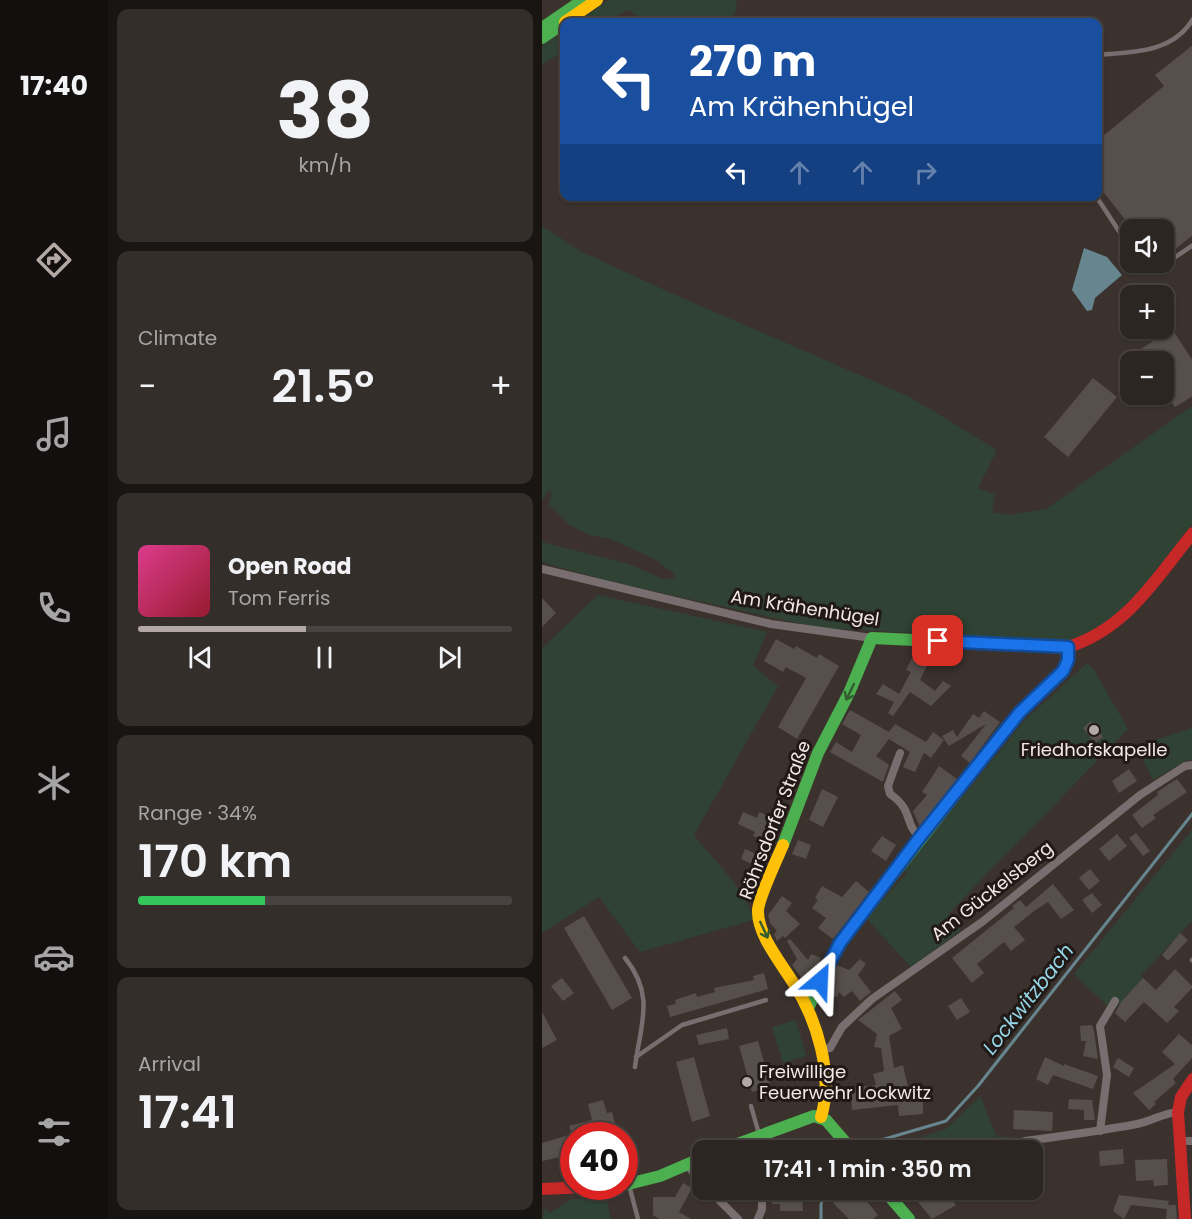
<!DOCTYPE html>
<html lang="en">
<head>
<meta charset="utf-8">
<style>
	body { margin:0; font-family:Poppins,sans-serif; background:#342e2a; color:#f1f3f6; height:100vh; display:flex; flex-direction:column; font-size:22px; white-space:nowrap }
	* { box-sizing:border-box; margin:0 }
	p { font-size:20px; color:#a6a5a5 }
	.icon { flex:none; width:33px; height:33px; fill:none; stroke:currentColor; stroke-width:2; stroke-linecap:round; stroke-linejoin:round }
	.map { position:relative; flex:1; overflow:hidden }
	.panel { display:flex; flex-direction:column; gap:9px; padding:9px; background:#181513; width:434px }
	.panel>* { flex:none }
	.banner { position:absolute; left:18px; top:18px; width:542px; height:183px; border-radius:12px; box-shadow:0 2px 4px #0004,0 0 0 2px #484340; background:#1a4fa0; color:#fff; overflow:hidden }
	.tools { position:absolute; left:578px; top:219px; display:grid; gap:12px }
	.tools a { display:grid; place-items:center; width:54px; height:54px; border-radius:12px; background:#2c2622; box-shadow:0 2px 4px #0004,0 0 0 2px #484340; font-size:30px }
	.speed { position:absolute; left:18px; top:1122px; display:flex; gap:12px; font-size:30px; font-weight:700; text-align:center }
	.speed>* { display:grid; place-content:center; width:78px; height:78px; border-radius:50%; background:#2c2622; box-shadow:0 2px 4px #0004,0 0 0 2px #484340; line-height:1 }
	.speed .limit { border:9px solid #d22; background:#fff; color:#111 }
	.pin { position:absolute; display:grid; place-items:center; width:51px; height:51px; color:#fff; margin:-26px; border-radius:12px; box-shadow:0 3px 9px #0006 }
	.me { position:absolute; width:66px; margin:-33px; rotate:26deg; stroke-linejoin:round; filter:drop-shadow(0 0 4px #0008) }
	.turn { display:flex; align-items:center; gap:21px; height:126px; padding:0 30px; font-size:27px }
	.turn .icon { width:78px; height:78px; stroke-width:2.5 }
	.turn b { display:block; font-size:42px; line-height:51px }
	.lanes { display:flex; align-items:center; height:57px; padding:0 30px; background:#0003; justify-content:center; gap:30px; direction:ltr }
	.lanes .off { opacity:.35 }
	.big { font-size:45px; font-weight:600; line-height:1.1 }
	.panel .widget { flex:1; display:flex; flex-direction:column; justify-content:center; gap:9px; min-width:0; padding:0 21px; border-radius:12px; background:#342e2a }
	.panel .dial { align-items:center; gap:0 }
	.dial b { font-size:78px; line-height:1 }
	.song { display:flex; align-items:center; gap:18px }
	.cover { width:72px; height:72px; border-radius:9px; background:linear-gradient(135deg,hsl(330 70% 55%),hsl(350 70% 35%)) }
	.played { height:6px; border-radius:3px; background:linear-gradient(90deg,#b3a8a4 45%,#484340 45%) }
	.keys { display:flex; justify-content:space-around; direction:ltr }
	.heat { display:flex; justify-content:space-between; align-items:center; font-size:33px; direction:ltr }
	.charge { height:9px; border-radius:4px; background:linear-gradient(90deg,#34c759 34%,#484340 0) }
	.trip { position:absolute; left:150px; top:1140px; width:351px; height:60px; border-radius:12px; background:#2c2622; box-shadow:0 2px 4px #0004,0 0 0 2px #484340; font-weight:600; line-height:60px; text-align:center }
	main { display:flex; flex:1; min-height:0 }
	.tabs { display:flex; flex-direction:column; width:108px; justify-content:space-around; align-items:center; background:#120f0e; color:#a6a5a5 }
	.tabs .icon { width:42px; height:42px }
	.tabs .on { color:#b3a8a4 }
	.tabs b { font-size:27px; color:#f1f3f6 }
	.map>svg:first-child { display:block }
	.green { fill:#2f4234 }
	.water { fill:#66858e }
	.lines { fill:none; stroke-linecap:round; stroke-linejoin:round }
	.stream { stroke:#66858e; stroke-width:3 }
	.building { fill:#574f4c }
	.lane { stroke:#796e6f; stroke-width:4.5 }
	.street { stroke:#796e6f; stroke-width:8 }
	.fast { stroke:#4caf50; stroke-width:12 }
	.slow { stroke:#ffc107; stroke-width:12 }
	.jam { stroke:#c62828; stroke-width:12 }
	.oneway { stroke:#345c30 }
	.route-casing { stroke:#114b97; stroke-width:15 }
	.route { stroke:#1a73e8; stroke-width:10 }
	.poi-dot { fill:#b3a8a4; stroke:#211916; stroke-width:2 }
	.labels { text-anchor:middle; stroke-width:6; stroke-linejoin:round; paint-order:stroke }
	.street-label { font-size:18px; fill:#f4e8e4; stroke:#211916 }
	.poi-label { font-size:18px; fill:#f4e8e4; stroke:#211916 }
	.water-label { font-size:20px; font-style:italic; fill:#95d7e9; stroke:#211916 }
</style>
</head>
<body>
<main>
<nav class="tabs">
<b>17:40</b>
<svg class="icon on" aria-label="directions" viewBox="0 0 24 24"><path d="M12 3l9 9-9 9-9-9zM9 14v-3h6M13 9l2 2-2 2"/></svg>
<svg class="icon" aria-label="music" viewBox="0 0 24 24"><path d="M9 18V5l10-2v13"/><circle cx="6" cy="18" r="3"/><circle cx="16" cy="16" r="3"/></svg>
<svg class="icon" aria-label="phone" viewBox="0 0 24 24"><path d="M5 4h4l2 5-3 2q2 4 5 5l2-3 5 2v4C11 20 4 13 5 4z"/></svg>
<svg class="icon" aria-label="climate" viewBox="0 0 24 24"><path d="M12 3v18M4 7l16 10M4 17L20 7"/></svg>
<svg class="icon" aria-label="car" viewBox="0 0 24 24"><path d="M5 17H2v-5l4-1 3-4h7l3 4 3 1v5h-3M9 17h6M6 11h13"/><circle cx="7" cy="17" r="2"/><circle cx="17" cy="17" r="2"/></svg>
<svg class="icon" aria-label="filters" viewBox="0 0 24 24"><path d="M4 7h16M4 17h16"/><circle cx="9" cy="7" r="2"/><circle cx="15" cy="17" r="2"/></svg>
</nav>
<section class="panel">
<div class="widget dial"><b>38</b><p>km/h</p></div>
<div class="widget"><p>Climate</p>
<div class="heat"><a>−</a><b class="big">21.5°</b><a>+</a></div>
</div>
<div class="widget">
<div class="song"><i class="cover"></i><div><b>Open Road</b><p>Tom Ferris</p></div></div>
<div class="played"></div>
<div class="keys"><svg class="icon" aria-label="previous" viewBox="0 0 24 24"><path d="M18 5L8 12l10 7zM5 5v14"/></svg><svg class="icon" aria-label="pause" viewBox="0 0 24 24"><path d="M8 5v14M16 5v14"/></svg><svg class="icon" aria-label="next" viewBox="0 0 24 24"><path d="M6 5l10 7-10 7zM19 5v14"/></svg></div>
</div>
<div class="widget"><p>Range · 34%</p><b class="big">170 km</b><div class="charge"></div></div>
<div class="widget"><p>Arrival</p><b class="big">17:41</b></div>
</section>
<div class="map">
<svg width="651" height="1219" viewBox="0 0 651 1219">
	<rect width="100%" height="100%" fill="#3b322e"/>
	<g class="green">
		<path d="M66,0H194L195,10L185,22H106L85,10L66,22H36Z"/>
		<path d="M22,32V50L0,65V46Z"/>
		<path d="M0,226L40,252L127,292L368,397L455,450L436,488L453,494L450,512L467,515L504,509L650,406V525L590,601L562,628L529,641L278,628L66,581L0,562V542L87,564L121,579L133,578L131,573L114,560L69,539L47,535L29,526L7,504L10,493L6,490L0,501Z"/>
		<path d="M56,595L225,632L211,666L236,686L152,835C167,855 209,895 211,920L98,952L57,897L0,933V648Z"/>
		<path d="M545,663L552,670L586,729L407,913L419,930L369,967L324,918L365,873L362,870L378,849L483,720Z"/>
		<path d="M650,728V759L641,762L611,780L594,746Z"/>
		<path d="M650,830V921L599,975L601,978L571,1011L532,974Z"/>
		<path d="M254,1020L264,1056L241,1063L230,1027Z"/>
		<path d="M438,1096L455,1137H470L473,1150H340L404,1129Z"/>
		<path d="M64,1198L69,1219H0L3,1208L8,1213L30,1199Z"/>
	</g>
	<path class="water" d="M542,248L565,257L580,275L553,298L550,310L545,311L530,290Z"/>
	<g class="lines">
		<g class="stream">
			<path d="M312,1148L404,1121L436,1086L651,813"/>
			<path d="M279,1219V1204L284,1190"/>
		</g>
	</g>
	<g class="building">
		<path d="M651,45V235L621,259V230H600L591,218L585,222L555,184V168L559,165L555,160V141L622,86L613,75Z"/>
		<path d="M630,329L651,361V396L633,407L621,389V362H603L596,351Z"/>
		<path d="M551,378L575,397L526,457L502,437Z"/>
		<path d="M0,598L14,613L0,627Z"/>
		<path d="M234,639L252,649L254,646L275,658L277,654L297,666L255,739L236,727L264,678L244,667L241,672L222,661Z"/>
		<path d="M370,658L385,666L378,680L393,691L401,681L409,686L389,706L368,692L351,716L346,713L352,702L334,694L341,684L357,694L369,672L364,670Z"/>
		<path d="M308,710L347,732L353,724L384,742L391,732L402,740L389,758L382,753L373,772L361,767L368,752L347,739L334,756L347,765L341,782L288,752L294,742L310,752L319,735L300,724Z"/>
		<path d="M442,711L458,722L428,763L419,756L444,724L407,746L400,736L411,730L415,737L431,714L437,718Z"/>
		<path d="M549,721L561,737L553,743L541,728Z"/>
		<path d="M397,766L415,779L378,827L371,811L385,795L380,792Z"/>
		<path d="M587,769L595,781L577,793L570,781Z"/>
		<path d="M635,779L645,792L611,815L614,818L600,828L590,815L616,795L615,792Z"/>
		<path d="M280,789L296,797L281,827L267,820Z"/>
		<path d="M201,812L215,818L217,812L238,820L229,843L211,836L213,832L196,824Z"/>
		<path d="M594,833L608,851L601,856L587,838Z"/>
		<path d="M575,834L585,846L567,861L557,849Z"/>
		<path d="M340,836L354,845L344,861L329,851Z"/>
		<path d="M256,840L269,845L264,859L250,854Z"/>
		<path d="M203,849L219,856L214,866L199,859Z"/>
		<path d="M548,869L558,881L547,890L537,878Z"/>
		<path d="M208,874L219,879L212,897L200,892Z"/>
		<path d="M314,881L327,892L291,939L276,928L284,918L270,908L276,900L273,898L280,886L300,897Z"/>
		<path d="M511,884L532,910L519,919L506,902L492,911L472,927L483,940L469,951L462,942L435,964L442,973L430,983L410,958L472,908L470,906L478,900L484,907Z"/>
		<path d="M550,893L560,905L550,913L540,900Z"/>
		<path d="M240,896L250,903L244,911L258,924L243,938L241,936L235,941L232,934L235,931L228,923L226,915Z"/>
		<path d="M42,916L90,998L70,1010L22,928Z"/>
		<path d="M638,933L646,940L626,961L620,955Z"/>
		<path d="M248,939L266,960L269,954L279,958L266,987L250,965L255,959L245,941Z"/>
		<path d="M318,959L324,964L316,975L329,992L318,1001L310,991L302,997L297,992L295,997L286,994L290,982L287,981L295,965L307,970Z"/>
		<path d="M633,969L651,987L632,1007L637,1011L625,1023L602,1002L583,1022L573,1013L579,1002L601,978L614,990Z"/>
		<path d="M222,973L226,989L128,1017L125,1006L134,1004L133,1000L154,993L155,997L173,992L172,988L212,980L211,976Z"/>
		<path d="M20,978L32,993L21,1001L9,986Z"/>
		<path d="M353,991L360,1000L349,1008L360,1029L347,1036L352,1068L361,1065L366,1087H369V1102H381V1114L357,1116L356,1105L310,1110L308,1088L334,1085L331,1074L342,1071L339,1048L332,1047L335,1034L316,1020Z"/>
		<path d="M419,998L428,1012L415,1020L406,1006Z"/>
		<path d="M0,1012L15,1040L0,1048Z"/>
		<path d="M550,1025L552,1031L556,1059L541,1056L544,1041H539L538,1026Z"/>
		<path d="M185,1028L187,1039L157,1045L154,1035Z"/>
		<path d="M637,1034L651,1046V1057L631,1079L634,1083L612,1102L614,1104L607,1110L591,1093L633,1064L620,1052Z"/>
		<path d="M216,1041L229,1087L210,1092L197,1046Z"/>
		<path d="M152,1057L168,1116L150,1122L134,1062Z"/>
		<path d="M503,1057L522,1066V1064L556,1076L551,1089L511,1075L506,1085L494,1079Z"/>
		<path d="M576,1058L592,1068L587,1077L571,1067Z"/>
		<path d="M527,1099L550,1100L553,1120H542V1110L526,1109Z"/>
		<path d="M61,1100L65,1113L70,1112L74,1127L69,1128L71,1136H32V1154L0,1161V1143L30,1134L27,1126L50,1120L46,1104Z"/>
		<path d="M472,1110L511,1112L510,1131L471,1129Z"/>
		<path d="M581,1149L582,1164L558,1166L557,1151Z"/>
		<path d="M625,1159L626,1185L612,1186L611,1180L594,1181L593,1160Z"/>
		<path d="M141,1183L150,1188L137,1212L149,1219H117L111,1215V1197H133Z"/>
		<path d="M230,1190H260L261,1211H238V1204H230Z"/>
		<path d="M302,1190H320L326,1195L322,1198L336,1215L331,1219H307L291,1203Z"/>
		<path d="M393,1190H402L414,1205L390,1219L376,1202Z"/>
		<path d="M577,1195L627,1201L626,1205H634L635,1219H624L625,1209L589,1205L582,1219L571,1211Z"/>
	</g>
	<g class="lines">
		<g class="lane">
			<path d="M555,55C589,52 630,54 651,19"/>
			<path d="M554,196L588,248"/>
			<path d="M601,262L610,273L651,245"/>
			<path d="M83,958C114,996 98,1025 93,1067"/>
			<path d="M650,960L651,961"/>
			<path d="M94,1057L140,1025L224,1000"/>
			<path d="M209,1106L217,1134"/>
			<path d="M87,1185L96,1219"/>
		</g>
		<g class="street">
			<path d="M0,569L229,624L330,638"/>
			<path d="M358,753L346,786L348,794C372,810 362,825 378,837"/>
			<path d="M278,1050L288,1048L300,1027L330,999L440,922L598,795L643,766L651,765"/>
			<path d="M558,1131L565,1075L558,1026L573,1001"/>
			<path d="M217,1134L221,1150"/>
			<path d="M483,1141C521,1136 558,1131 595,1124C610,1121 621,1113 636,1112"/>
			<path d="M638,1141H651"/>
			<path d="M145,1165L160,1182"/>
			<path d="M167,1190L196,1219"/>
			<path d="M216,1219L220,1209V1190"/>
		</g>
		<g class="fast">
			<path d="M0,28L41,0"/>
			<path d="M0,38L22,23"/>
			<path d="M241,845L276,753L307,693L330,638L394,641"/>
			<path d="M266,1008L298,943L478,712L521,671L526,660V647"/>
			<path d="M179,1150L272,1116L284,1120L310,1150"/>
			<path d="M82,1185L118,1176L160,1158"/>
			<path d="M342,1190L367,1219"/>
		</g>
		<g class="slow">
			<path d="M23,22L55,0"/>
			<path d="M241,845C235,859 217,897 216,910C215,935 240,964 252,984C275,1020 292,1075 279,1117"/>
		</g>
		<g class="jam">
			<path d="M394,641L526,647C585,629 614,578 651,533"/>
			<path d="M0,1189L67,1186"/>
			<path d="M643,1219L636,1112L639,1097L651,1079"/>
		</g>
	</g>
	<defs><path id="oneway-shaft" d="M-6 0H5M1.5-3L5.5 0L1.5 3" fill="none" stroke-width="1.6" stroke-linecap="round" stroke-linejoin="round" transform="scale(1.5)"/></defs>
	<g class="oneway">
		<use href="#oneway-shaft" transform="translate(308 692) rotate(116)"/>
		<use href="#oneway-shaft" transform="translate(222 930) rotate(65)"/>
	</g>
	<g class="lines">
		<g class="route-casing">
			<path id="route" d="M278,981L298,943L378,837L478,712L521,671L526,660V647L396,641"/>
		</g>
		<use href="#route" class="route"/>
	</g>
	<g class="poi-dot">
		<circle cx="552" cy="730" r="6"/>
		<circle cx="205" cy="1082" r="6"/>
	</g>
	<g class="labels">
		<g class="street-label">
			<text transform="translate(263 608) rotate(9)" y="6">Am Krähenhügel</text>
			<text transform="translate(233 820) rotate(-69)" y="6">Röhrsdorfer Straße</text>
			<text transform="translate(450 891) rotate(-38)" y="6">Am Gückelsberg</text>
		</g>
		<g class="poi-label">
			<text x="552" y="756">Friedhofskapelle</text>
			<text x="217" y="1078" text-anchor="start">Freiwillige<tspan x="217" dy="21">Feuerwehr Lockwitz</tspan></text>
		</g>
		<g class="water-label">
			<text transform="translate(486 999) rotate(-52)" y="7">Lockwitzbach</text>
		</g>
	</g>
</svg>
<div class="tools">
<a><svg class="icon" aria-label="sound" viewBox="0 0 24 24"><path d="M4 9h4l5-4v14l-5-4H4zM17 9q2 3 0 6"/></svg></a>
<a>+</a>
<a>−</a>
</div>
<div class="speed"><div class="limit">40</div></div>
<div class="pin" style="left:396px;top:641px;background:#d93025"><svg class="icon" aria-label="arrive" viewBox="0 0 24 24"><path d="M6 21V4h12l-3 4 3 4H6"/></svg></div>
<svg class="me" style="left:278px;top:981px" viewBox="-20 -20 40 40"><path d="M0-17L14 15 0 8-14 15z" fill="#1a73e8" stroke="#fff" stroke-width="4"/></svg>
<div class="trip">17:41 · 1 min · 350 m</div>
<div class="banner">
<div class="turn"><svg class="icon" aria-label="left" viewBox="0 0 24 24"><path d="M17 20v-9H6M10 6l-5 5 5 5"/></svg><div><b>270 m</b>Am Krähenhügel</div></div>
<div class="lanes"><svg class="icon" aria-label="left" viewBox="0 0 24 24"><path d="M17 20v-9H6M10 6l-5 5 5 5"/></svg><svg class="icon off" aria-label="ahead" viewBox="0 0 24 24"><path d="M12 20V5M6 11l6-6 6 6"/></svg><svg class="icon off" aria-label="ahead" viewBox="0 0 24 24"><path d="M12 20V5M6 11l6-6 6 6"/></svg><svg class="icon off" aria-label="right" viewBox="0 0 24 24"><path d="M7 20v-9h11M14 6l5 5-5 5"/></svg></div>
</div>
</div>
</main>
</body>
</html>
